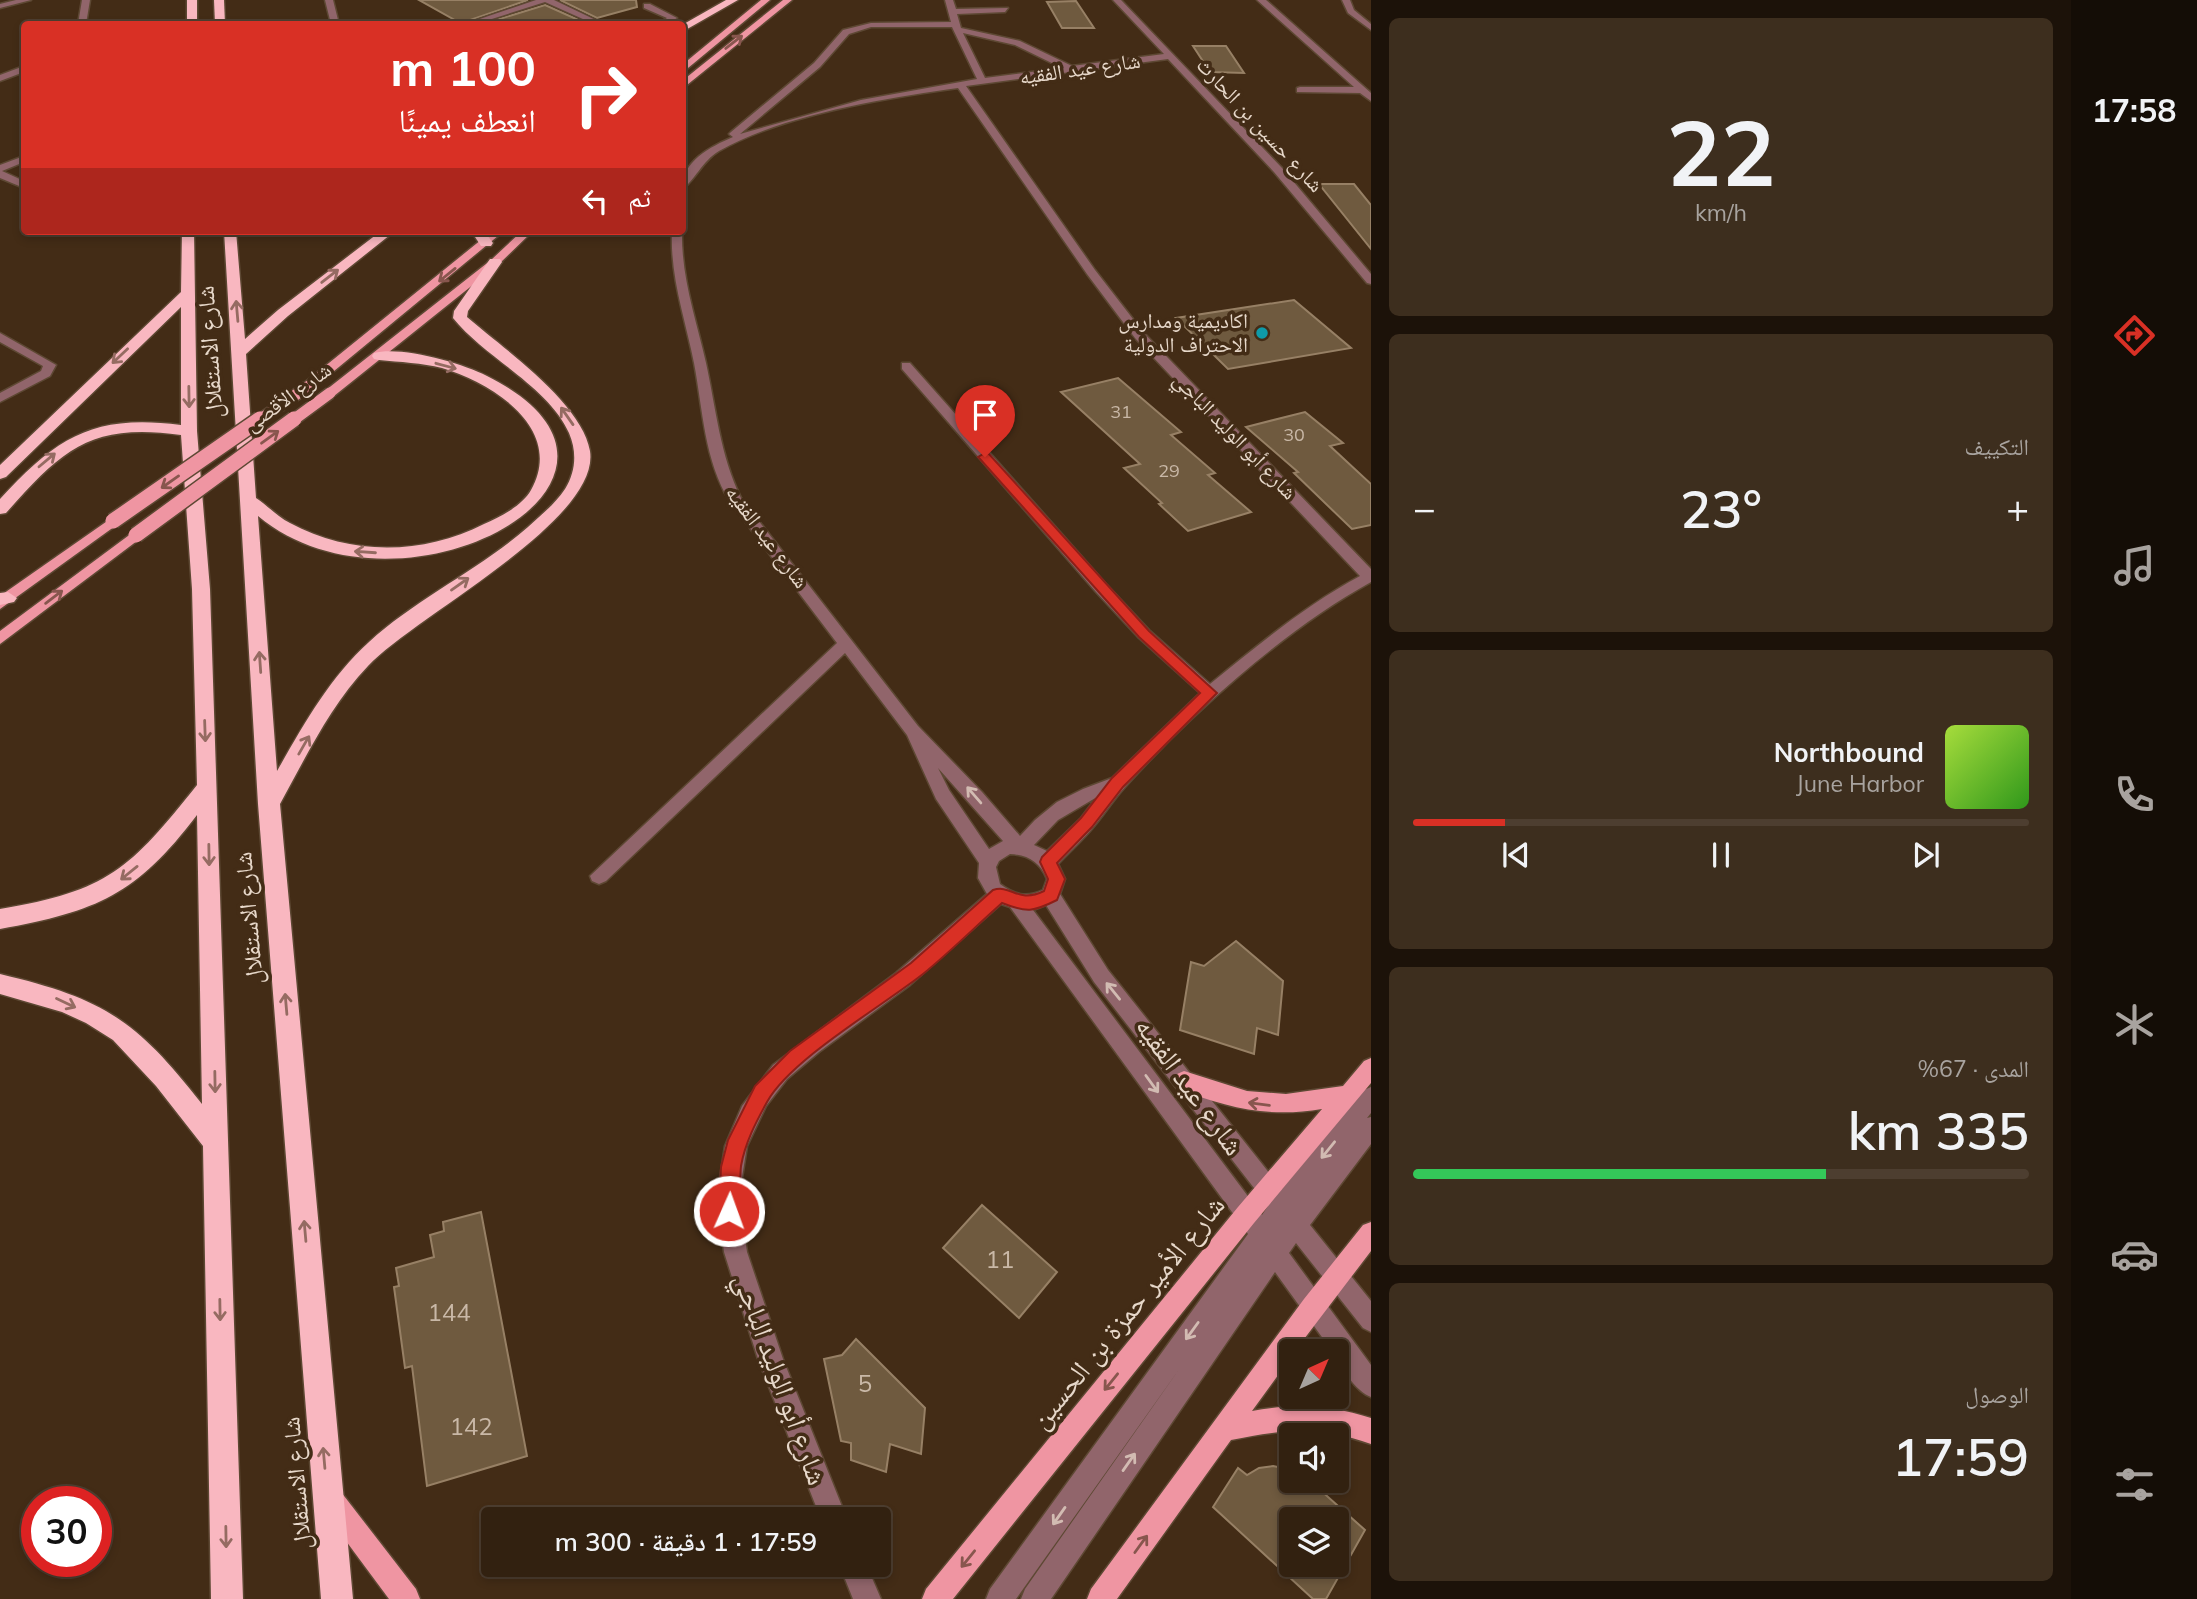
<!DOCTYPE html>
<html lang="ar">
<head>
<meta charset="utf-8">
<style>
	body { margin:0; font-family:Mulish,"Noto Naskh Arabic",sans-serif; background:#3d2e1e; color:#f1f3f6; direction:rtl; height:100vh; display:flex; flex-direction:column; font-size:26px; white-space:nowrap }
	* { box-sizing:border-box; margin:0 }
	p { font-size:23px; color:#a8a39f }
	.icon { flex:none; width:38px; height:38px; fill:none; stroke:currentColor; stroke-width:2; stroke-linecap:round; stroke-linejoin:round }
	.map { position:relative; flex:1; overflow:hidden; direction:ltr }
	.drawer { display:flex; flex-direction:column; gap:18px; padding:18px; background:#1c1209; width:700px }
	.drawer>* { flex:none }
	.hud { position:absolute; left:21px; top:21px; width:665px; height:214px; border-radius:7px; box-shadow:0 4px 10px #0003,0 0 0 2px #4d3e30; direction:rtl; background:#d93025; color:#fff; overflow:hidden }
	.needle { width:46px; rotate:44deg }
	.buttons { position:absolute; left:1279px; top:1339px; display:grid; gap:14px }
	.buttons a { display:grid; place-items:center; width:70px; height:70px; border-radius:7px; background:#322110; box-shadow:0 4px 10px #0003,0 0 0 2px #4d3e30; font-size:35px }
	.speed { position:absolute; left:21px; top:1486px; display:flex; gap:14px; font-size:35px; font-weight:700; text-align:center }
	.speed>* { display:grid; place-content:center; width:91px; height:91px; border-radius:50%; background:#322110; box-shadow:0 4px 10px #0003,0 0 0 2px #4d3e30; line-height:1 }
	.speed .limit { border:10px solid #d22; background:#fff; color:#111 }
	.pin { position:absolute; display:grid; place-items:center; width:60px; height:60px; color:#fff; margin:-72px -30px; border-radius:50% 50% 50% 0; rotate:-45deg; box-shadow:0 0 7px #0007 }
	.pin .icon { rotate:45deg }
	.me { position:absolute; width:77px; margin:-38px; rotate:2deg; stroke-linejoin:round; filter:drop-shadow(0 0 5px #0008) }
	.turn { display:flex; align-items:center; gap:24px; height:147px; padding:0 35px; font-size:32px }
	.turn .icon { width:91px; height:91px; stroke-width:2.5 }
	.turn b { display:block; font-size:49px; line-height:60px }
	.then { display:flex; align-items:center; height:66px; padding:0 35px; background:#0003; gap:14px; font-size:26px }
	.big { font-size:52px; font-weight:600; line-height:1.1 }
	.drawer .widget { flex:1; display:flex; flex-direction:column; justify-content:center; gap:10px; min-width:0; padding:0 24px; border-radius:10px; background:#3d2e1e }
	.drawer .dial { align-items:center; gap:0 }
	.dial b { font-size:91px; line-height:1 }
	.song { display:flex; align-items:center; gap:21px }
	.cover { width:84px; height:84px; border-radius:10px; background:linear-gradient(135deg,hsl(80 70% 55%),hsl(110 70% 35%)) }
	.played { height:7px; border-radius:4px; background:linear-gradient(90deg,#d93025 15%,#4d3e30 15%) }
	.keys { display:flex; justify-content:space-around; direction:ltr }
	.heat { display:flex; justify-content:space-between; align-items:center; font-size:38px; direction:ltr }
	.charge { height:10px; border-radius:5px; background:linear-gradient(90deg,#34c759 67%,#4d3e30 0) }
	.trip { position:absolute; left:481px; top:1507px; width:410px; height:70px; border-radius:7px; background:#322110; box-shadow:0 4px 10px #0003,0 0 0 2px #4d3e30; font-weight:600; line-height:70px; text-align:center; direction:rtl }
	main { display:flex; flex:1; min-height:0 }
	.tab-bar { display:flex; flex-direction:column; width:126px; justify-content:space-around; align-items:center; background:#140d06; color:#a8a39f }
	.tab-bar .icon { width:49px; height:49px }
	.tab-bar .selected { color:#d93025 }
	.tab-bar b { font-size:32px; color:#f1f3f6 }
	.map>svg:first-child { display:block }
	.building { fill:#6f5a3f; stroke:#978065; stroke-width:2; fill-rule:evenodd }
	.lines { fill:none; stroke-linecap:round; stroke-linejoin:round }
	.minor-casing { stroke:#5d4833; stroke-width:3 }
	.major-casing { stroke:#5d4833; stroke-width:3 }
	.highway-casing { stroke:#5d4833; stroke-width:3 }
	.minor { fill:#91656b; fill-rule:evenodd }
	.major { fill:#ef95a2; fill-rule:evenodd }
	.highway { fill:#f9b7c0; fill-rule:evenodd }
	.major-bridge-far1-casing { stroke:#5d4833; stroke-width:14; stroke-linecap:butt }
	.major-bridge-casing { stroke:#5d4833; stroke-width:18; stroke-linecap:butt }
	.major-bridge-far1 { stroke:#ef95a2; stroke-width:11 }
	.major-bridge { stroke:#ef95a2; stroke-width:15 }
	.oneway { stroke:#88564e }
	.oneway2 { stroke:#956b62 }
	.oneway3 { stroke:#d2bbb2 }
	.route { fill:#d93025; stroke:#8d1f18; stroke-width:2 }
	.culture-dot { fill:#0f9aa8; stroke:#432c16; stroke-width:2.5 }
	.labels { text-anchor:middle; stroke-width:7; stroke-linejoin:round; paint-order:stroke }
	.far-number-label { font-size:18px; fill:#c9b8a7 }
	.far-street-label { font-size:21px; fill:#e7d8ca; stroke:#432c16 }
	.far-poi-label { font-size:21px; fill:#e7d8ca; stroke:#432c16; text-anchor:end }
	.street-label { font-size:24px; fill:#e7d8ca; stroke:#432c16 }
	.near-number-label { font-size:24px; fill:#c9b8a7 }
	.near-street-label { font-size:28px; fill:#e7d8ca; stroke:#432c16 }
</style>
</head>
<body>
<main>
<nav class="tab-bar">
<b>17:58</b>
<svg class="icon selected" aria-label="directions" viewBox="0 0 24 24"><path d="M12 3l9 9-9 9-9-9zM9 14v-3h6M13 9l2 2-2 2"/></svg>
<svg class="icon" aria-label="music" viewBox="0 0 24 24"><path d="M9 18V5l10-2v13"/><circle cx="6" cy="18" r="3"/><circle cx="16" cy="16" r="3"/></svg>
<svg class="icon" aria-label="phone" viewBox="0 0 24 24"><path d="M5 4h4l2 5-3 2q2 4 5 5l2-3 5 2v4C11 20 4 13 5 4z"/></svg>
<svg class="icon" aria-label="climate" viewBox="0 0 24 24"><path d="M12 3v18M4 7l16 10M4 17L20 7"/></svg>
<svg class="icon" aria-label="car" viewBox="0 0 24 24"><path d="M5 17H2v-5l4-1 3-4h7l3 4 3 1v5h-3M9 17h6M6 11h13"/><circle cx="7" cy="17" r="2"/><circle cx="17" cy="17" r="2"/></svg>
<svg class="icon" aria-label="filters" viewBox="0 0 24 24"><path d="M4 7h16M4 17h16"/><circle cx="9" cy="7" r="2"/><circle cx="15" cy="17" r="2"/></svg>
</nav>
<section class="drawer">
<div class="widget dial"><b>22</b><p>km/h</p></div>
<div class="widget"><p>التكييف</p>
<div class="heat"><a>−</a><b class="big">23°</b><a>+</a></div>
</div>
<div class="widget">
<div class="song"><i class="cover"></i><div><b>Northbound</b><p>June Harbor</p></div></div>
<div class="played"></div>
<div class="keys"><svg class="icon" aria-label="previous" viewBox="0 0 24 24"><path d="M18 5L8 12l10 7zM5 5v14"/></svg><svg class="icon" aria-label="pause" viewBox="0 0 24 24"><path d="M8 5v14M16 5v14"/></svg><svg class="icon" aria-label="next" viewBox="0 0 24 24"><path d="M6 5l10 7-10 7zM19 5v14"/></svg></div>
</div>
<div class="widget"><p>المدى · 67%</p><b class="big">335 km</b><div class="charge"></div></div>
<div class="widget"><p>الوصول</p><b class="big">17:59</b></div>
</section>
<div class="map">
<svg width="1371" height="1599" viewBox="0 0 1371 1599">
	<rect width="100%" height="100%" fill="#432c16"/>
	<g class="building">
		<path d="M419,0H528L464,22L462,24Z"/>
		<path d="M560,0H636L637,7L597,18Z"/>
		<path d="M1076,1L1094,28H1062L1047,2Z"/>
		<path d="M545,5L583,22L573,24H483Z"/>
		<path d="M1193,46H1226L1244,73L1210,72Z"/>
		<path d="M1319,184H1354L1371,205V249Z"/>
		<path d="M1294,300L1351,348L1228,369L1176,318Z"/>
		<path d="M1118,378L1181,432L1171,435L1215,473L1208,475L1251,512L1188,531L1159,504L1162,503L1124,468L1140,464L1061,392Z"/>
		<path d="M1305,412L1343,443L1330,446L1371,484V525L1352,529L1294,473L1298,472L1246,427Z"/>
		<path d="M1236,941L1283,981L1278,1035L1257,1028L1254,1054L1180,1030L1191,962L1204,966Z"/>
		<path d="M982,1205L1057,1272L1019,1318L943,1248Z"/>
		<path d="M481,1212L527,1456L427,1486L412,1366L405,1368L394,1287L399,1286L396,1268L434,1257L430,1235L444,1231L443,1222Z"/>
		<path d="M856,1339L925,1408L921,1454L890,1444L886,1472L851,1460V1443L841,1441L824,1359L842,1355Z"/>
		<path d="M1273,1466L1292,1470V1480H1309L1365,1530L1326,1599H1313L1213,1507L1238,1468L1247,1475L1259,1468ZM1292,1519H1337V1564H1292Z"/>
	</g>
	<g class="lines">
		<g class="minor-casing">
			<g id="minor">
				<path d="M16,0H31L0,8V4Z"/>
				<path d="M82,0H90L86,24H78Z"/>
				<path d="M325,0H333L339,24H331Z"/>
				<path d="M536,0H554L604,24H594L545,2L476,24H465Z"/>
				<path d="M945,0H953L956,9L1008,8L1005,12L957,14L961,28L1020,41L1072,66L1164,54L1113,0H1121L1282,168L1371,274V284L1367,283L1274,172L1168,59L966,86L1095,270L1143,332L1371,569V582C1284,630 1191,714 1125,787C1114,799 1105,813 1095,825C1084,839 1070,851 1058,864L1065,879L1060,894L1108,970L1282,1189L1364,1090L1371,1087V1113L1367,1118L1371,1117V1144L1310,1225L1371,1301V1332L1363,1328L1296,1243L1289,1253L1371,1365V1397C1357,1392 1337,1366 1337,1351H1332L1275,1272L1051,1599H1021L1025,1589L1180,1368L1016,1599H986L990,1589L1248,1234L1010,907L1001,904L910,985L819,1052L787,1079L766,1106L747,1146L739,1197L747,1252L783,1359L847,1519H821L758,1359L724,1252L717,1197L725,1146L742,1106L773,1065L896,973L987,894L978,878L979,863L936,799L907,735L845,653L606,881L599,884L592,881L590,876L837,643L730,502C704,460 703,410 694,363C685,318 670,277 672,231H682C681,277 696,319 706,363C716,409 720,455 741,498L918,726L982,792L1020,836L1035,820L1057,802L1083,789L1112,778L1200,693L1139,638L1096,592L902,369V363H910L1106,584L1149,630L1210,684C1258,645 1306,605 1360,576L1135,338L1087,274L958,88C885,98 782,115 719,151C702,161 694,182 682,189C682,161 710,147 733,137L729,134L731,132L814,63L843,30L871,23L951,22ZM871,27H952L977,79L861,100L740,134L820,67L849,34ZM963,33L1015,45L1062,68L985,78ZM938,768L1003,841L989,849L949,790ZM1097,797L1081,818L1047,851L1034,845L1058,820ZM1010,854C1028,855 1040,862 1047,879L1043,890C1026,898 1015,895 1000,884L996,867L999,861ZM1046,905L1094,982L1268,1206L1262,1215L1033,910Z"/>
				<path d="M1257,0H1266L1371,93V101L1360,93L1297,92V88L1300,87H1354Z"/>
				<path d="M1342,0H1350L1354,10L1371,24V30L1348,13Z"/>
				<path d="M644,4H650L677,18L667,24H658L667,18L644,8Z"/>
				<path d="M192,17L195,21L187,24H177Z"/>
				<path d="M24,66V72L0,81V75Z"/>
				<path d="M24,156V162L2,171L24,181V188L0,178V165Z"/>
				<path d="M0,333L56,365L50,376L0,402V393L41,371L43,366L0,342Z"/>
				<path d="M839,1564H866L881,1599H853Z"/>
			</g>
		</g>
		<g class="major-casing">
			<g id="major">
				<path d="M761,0H770L682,73V65Z"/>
				<path d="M783,0H792L682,89V81Z"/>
				<path d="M492,231H504L311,390H303V384Z"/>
				<path d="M522,231H533L499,264L334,396H326V390L491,260Z"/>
				<path d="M113,517L118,518V524L0,609V596Z"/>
				<path d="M136,530L141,532V538L0,644V631Z"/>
				<path d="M1371,1058V1083L1254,1223L953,1599H922L926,1589L1238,1207L1322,1109C1269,1118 1226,1108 1177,1088L1174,1081L1177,1074L1184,1071L1247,1091L1286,1094L1343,1086L1364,1061Z"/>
				<path d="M1371,1222V1251L1295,1351H1292V1356L1252,1411C1294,1403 1330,1405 1371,1418V1444C1319,1426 1284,1429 1231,1440L1117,1599H1087L1091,1589L1304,1299L1363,1225Z"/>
				<path d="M332,1488L341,1492L416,1589L420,1599H389L323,1510L319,1501L323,1492Z"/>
			</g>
		</g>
		<g class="highway-casing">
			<g id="highway">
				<rect x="187" y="0" width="10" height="24"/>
				<path d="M214,0H224L225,24H215Z"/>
				<path d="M726,0H738L682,32V25Z"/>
				<path d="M182,231H194L197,431L210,589L243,1599H211L203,1146L156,1086L113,1040L86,1023L62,1012L0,994V974C105,999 136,1020 202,1104L197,815C136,895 98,911 0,929V909C108,891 130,869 197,785L192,589L181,435C91,423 64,448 6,513L0,514V499C58,436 94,414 181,425V307L6,477L0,479V465L181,292Z"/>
				<path d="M224,231H236L245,339L278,310L381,231H395L288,316L246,354L256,498C268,506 278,517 290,523C351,556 423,555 484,524C500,517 522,506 531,490C565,429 493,383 442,368C422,363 400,362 379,360L374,359L372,356L374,353C402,346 461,363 487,376C691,478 401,635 258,516L277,771C303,726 329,678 369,642C417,598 479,570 528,527C541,515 555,504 565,489C576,471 577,452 569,433C548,386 485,358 453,318L454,311L490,259H500L502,262L468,311L467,317C504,349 582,403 590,451C601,521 413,617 368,666C330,706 306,757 280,804L353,1599H321L258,804Z"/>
				<path d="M471,231H484L493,243L491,246H481Z"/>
				<path d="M8,592L17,598L14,602L0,605V593Z"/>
			</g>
		</g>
		<use href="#minor" class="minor"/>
		<use href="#major" class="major"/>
		<use href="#highway" class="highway"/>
		<g class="major-bridge-far1-casing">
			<g id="major-bridge-far1">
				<path d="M258,421L307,387"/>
				<path d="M292,421L330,393"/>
			</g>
		</g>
		<g class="major-bridge-casing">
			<g id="major-bridge">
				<path d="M113,521L260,419"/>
				<path d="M136,535L294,419"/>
			</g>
		</g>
		<use href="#major-bridge-far1" class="major-bridge-far1"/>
		<use href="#major-bridge" class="major-bridge"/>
	</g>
	<defs><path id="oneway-shaft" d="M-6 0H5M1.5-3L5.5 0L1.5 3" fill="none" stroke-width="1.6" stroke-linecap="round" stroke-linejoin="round" transform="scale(1.75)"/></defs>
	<g class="oneway">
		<use href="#oneway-shaft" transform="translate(734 42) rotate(-38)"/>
		<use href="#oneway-shaft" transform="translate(447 275) rotate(141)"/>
		<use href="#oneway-shaft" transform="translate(270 437) rotate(-36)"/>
		<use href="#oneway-shaft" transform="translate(170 482) rotate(145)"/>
		<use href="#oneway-shaft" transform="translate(54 597) rotate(-37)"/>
		<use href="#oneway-shaft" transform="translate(1259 1104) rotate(-173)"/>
		<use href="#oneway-shaft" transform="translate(1111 1382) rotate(129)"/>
		<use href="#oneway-shaft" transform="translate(1141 1544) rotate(-54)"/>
		<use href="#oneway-shaft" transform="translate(968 1559) rotate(129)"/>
	</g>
	<g class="oneway2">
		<use href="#oneway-shaft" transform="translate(330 276) rotate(-38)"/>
		<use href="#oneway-shaft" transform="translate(237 311) rotate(-95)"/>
		<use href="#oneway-shaft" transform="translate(120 356) rotate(137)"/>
		<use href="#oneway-shaft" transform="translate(446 366) rotate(15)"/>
		<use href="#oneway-shaft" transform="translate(189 397) rotate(89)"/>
		<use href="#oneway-shaft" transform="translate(567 416) rotate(-125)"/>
		<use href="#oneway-shaft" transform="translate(47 460) rotate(-40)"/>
		<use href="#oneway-shaft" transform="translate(365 552) rotate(-176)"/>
		<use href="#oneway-shaft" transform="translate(460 584) rotate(-35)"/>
		<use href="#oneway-shaft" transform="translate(260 662) rotate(-94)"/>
		<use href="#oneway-shaft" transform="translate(205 731) rotate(88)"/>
		<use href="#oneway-shaft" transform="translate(304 745) rotate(-60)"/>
		<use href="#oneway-shaft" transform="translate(209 855) rotate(89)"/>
		<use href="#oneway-shaft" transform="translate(129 873) rotate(141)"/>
		<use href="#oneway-shaft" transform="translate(66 1003) rotate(25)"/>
		<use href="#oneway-shaft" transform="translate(286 1004) rotate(-95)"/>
		<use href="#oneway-shaft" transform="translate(215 1082) rotate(89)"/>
		<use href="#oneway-shaft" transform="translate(305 1231) rotate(-95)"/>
		<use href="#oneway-shaft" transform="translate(220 1310) rotate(89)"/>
		<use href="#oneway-shaft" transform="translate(324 1458) rotate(-95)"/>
		<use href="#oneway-shaft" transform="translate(226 1537) rotate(89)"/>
	</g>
	<g class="oneway3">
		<use href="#oneway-shaft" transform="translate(974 795) rotate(-131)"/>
		<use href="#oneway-shaft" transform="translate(1113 991) rotate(-129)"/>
		<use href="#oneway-shaft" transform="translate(1152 1084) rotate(54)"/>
		<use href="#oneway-shaft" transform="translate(1328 1150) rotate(129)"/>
		<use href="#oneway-shaft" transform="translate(1192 1331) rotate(126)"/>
		<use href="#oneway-shaft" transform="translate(1129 1462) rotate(-55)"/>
		<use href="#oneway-shaft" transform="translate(1059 1516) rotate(125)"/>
	</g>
	<path class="route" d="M985,453L989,454L1149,631L1217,693L1123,787L1092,827L1057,863L1065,879L1057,900C1033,912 1027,913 1002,903C975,927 950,952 923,974C881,1007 791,1059 767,1102C756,1122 745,1143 741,1166C739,1183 743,1202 736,1218L729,1221L722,1218L719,1211L721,1167L728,1140L755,1086L790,1051L911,963L993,890C1012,884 1017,904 1044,891L1048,879L1040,862L1042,857L1081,818L1112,778L1200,693L1139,637L980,459L978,457Z"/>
	<circle class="culture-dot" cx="1262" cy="333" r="7"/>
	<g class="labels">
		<g class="far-number-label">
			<text x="1121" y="418">31</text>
			<text x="1294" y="441">30</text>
			<text x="1169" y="477">29</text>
		</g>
		<g class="far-street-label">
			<text transform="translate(1080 69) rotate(-8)" y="7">شارع عيد الفقيه</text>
			<text transform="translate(1260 125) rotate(47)" y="7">شارع حسين بن الحارث</text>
			<text transform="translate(288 397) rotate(-36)" y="7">شارع الأقصى</text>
			<text transform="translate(1235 436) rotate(46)" y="7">شارع أبو الوليد الباجي</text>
			<text transform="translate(767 537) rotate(53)" y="7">شارع عيد الفقيه</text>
		</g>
		<g class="far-poi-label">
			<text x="1248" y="328">اكاديمية ومدارس<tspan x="1248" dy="24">الاحتراف الدولية</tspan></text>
		</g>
		<g class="street-label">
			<text transform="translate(210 352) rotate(-94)" y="8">شارع الاستقلال</text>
			<text transform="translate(249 918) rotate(-95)" y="8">شارع الاستقلال</text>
			<text transform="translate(297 1483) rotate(-95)" y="8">شارع الاستقلال</text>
		</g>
		<g class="near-number-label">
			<text x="1000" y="1268">11</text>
			<text x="449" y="1321">144</text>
			<text x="865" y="1392">5</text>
			<text x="471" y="1435">142</text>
		</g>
		<g class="near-street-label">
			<text transform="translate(1190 1086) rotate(54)" y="10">شارع عيد الفقيه</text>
			<text transform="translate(1127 1312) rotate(-51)" y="10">شارع الأمير حمزة بن الحسين</text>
			<text transform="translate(781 1379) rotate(70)" y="10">شارع أبو الوليد الباجي</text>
		</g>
	</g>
</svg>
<div class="buttons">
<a><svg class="needle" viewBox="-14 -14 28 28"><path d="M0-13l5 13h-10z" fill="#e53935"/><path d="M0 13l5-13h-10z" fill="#a8a39f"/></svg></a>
<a><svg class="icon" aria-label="sound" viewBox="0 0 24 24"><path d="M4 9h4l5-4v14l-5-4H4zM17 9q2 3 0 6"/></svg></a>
<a><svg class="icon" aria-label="layers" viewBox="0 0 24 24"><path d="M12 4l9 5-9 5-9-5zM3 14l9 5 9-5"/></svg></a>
</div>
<div class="speed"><div class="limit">30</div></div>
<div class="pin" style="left:985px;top:457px;background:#d93025"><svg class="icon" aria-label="arrive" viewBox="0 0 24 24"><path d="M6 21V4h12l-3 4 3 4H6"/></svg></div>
<svg class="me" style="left:729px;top:1211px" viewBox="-20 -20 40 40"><circle r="17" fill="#d93025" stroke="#fff" stroke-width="3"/><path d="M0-11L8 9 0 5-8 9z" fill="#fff"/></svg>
<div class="trip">17:59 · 1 دقيقة · 300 m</div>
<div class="hud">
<div class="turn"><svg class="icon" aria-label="right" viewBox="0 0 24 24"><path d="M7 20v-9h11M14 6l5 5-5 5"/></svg><div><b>100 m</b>انعطف يمينًا</div></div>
<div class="then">ثم<svg class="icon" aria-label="left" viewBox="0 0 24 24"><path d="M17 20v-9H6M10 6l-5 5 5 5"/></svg></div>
</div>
</div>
</main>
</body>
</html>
